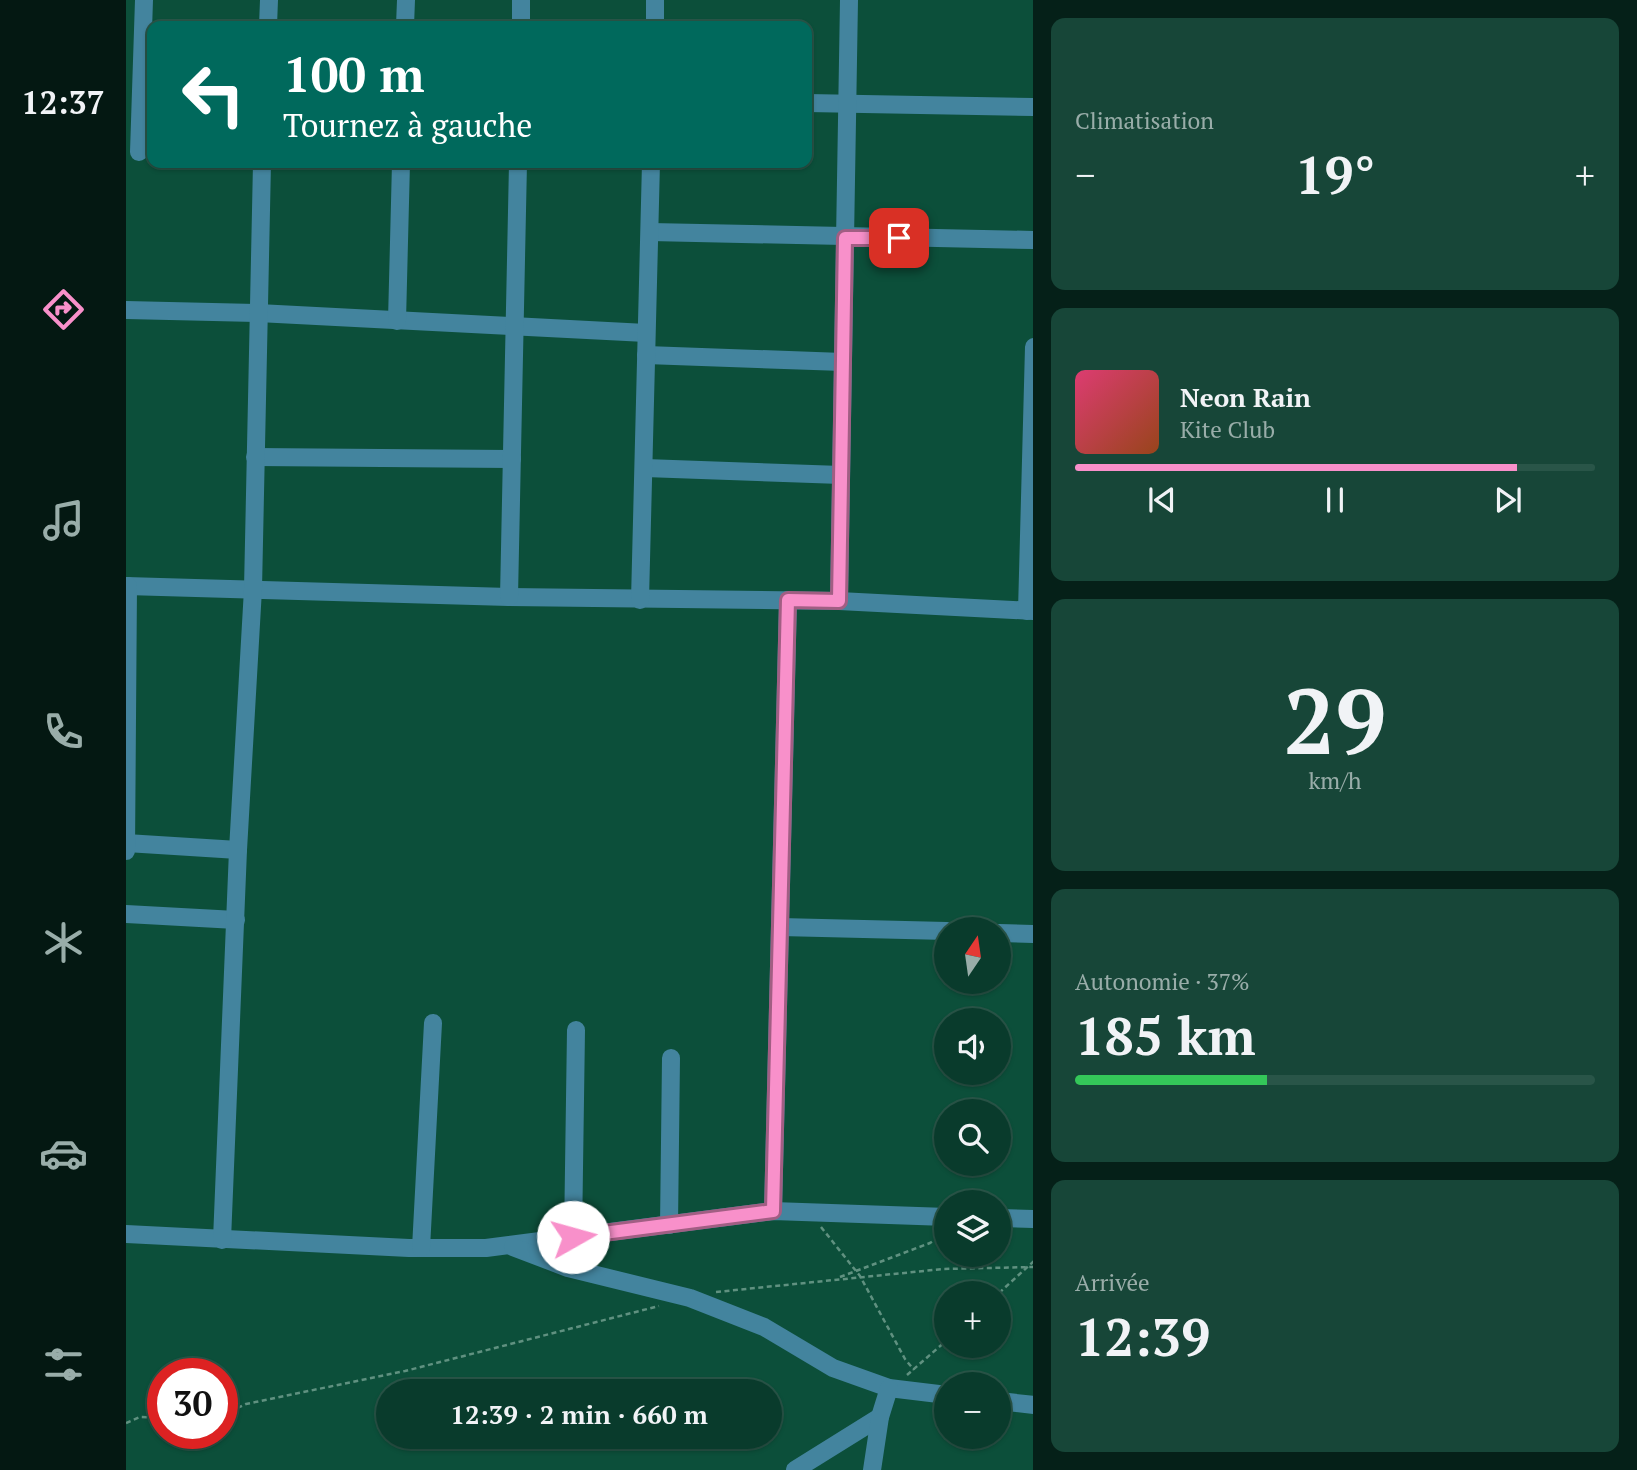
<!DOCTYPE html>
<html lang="fr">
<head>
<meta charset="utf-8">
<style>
	body { margin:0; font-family:"PT Serif",serif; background:#174638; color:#f1f3f6; height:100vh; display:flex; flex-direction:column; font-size:26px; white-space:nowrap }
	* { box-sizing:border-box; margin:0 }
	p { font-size:23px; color:#99ada9 }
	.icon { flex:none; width:38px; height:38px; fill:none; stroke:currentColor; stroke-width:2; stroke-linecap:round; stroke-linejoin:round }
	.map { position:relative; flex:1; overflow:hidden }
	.sheet { display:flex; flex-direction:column; gap:18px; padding:18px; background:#052018; width:604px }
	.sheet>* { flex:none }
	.top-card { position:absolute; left:21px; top:21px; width:665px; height:147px; border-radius:14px; box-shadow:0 2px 5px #0004,0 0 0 2px #295548; background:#00695c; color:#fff; overflow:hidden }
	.needle { width:46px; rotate:13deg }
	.controls { position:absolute; left:808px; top:917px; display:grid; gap:14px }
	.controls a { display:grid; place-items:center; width:77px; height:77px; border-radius:50%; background:#093b2c; box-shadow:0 2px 5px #0004,0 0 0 2px #295548; font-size:35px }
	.speed { position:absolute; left:21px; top:1358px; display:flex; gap:14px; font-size:35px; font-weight:700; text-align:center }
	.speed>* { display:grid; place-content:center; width:91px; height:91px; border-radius:50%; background:#093b2c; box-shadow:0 2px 5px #0004,0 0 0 2px #295548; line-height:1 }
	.speed .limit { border:10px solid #d22; background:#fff; color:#111 }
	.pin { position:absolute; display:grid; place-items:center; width:60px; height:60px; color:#fff; margin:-30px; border-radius:14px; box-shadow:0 4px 10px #0006 }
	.me { position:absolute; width:77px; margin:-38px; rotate:83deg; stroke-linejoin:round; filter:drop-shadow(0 0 5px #0008) }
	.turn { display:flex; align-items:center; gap:24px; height:147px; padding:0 21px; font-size:32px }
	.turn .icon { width:91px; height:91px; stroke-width:2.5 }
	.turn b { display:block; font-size:49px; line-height:60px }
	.big { font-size:52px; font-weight:600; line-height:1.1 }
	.sheet .tile { flex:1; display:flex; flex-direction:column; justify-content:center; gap:10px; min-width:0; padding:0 24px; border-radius:14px; background:#174638 }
	.sheet .dial { align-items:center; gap:0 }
	.dial b { font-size:91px; line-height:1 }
	.song { display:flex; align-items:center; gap:21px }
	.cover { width:84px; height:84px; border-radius:10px; background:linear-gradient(135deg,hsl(340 70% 55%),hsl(20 70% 35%)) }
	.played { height:7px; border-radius:4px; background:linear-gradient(90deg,#f890ca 85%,#295548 85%) }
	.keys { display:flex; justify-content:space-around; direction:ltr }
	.heat { display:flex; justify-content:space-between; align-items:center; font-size:38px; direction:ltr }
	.charge { height:10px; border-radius:5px; background:linear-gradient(90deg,#34c759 37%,#295548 0) }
	.trip { position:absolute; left:250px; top:1379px; width:406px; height:70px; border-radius:35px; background:#093b2c; box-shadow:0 2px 5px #0004,0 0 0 2px #295548; font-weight:600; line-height:70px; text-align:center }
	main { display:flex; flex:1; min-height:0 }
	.dock { display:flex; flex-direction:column; width:126px; justify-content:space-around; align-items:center; background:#041812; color:#99ada9 }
	.dock .icon { width:49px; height:49px }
	.dock .on { color:#f890ca }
	.dock b { font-size:32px; color:#f1f3f6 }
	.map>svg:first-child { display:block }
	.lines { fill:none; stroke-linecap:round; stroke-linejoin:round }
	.path { stroke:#609180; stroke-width:2.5; stroke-dasharray:5 3.5; stroke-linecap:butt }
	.minor { stroke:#43849e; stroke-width:18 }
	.route-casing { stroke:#a15e83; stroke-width:18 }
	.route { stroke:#f890ca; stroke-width:12 }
</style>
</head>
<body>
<main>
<nav class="dock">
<b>12:37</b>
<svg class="icon on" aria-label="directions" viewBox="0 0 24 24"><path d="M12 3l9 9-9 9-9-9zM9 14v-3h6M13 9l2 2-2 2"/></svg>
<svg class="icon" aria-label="music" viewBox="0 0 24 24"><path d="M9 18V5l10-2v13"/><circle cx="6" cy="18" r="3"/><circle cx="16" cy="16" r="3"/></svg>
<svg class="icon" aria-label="phone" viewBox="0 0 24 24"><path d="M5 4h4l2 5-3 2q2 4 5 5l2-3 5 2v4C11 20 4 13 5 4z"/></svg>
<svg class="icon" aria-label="climate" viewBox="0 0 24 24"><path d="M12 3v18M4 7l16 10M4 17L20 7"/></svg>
<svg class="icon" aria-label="car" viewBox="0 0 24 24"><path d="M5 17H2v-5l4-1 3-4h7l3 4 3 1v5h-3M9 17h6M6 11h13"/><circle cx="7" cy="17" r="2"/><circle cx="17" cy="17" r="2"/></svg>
<svg class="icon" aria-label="filters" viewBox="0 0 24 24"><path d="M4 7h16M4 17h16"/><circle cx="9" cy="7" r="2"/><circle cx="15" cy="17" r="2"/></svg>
</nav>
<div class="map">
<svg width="908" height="1470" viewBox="0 0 908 1470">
	<rect width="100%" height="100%" fill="#0c4f3a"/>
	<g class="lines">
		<g class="path">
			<path d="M695,1227L734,1276L779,1359L788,1370"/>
			<path d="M714,1277L804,1243L820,1232"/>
			<path d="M590,1292L817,1269L908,1267"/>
			<path d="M873,1293L908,1261"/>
			<path d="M781,1375L821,1340"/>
			<path d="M96,1415L120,1404L279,1371L533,1306"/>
			<path d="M0,1423L14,1417L37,1418"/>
		</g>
		<g class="minor">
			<path d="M142,26L143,0"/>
			<path d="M279,26L280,0"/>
			<path d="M395,26V0"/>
			<path d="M529,26V0"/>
			<path d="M681,103L908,107"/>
			<path d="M13,152L18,0"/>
			<path d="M524,232L908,240"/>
			<path d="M0,310L132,313L520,333"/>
			<path d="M271,321L275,163"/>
			<path d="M520,355L717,362"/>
			<path d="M129,457L386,459"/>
			<path d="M519,468L715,475"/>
			<path d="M0,586L383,597L713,601L908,611"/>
			<path d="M383,597L392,163"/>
			<path d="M514,600L525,163"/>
			<path d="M713,601L723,0"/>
			<path d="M901,611L908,347"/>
			<path d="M0,843L112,850"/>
			<path d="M0,851L2,586"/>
			<path d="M0,914L110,920"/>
			<path d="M654,927L821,931"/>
			<path d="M873,933L908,934"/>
			<path d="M647,1211L662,600"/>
			<path d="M873,1218L908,1219"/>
			<path d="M543,1225L545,1058"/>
			<path d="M0,1234L283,1248H360L647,1211L821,1217"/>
			<path d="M447,1237L450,1030"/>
			<path d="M96,1240L112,850L127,589L136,163"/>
			<path d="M387,1247L442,1268L564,1298L638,1327L707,1368L763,1388L821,1395"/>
			<path d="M295,1248L307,1023"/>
			<path d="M873,1401L908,1405"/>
			<path d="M669,1470L754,1417"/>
			<path d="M746,1470L754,1417L763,1388"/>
		</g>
	</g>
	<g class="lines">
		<g class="route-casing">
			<path id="route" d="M447,1237L647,1211L662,600L713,601L719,238H773"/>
		</g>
		<use href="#route" class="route"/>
	</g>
</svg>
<div class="controls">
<a><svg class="needle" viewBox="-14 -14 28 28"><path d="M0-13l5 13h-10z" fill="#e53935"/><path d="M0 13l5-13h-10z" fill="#99ada9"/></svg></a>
<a><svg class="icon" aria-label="sound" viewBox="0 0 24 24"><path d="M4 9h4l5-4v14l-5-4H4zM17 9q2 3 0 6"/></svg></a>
<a><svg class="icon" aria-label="search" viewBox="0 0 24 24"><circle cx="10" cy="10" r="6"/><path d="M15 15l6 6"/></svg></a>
<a><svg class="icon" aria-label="layers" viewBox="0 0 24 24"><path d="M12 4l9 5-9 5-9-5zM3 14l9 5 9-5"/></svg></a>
<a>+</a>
<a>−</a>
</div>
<div class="speed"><div class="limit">30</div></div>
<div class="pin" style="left:773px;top:238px;background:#d93025"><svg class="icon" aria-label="arrive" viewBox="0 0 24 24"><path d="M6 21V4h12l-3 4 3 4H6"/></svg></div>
<svg class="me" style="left:447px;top:1237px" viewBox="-20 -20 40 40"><circle r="19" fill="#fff"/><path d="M0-13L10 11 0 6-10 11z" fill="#f890ca"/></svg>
<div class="trip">12:39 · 2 min · 660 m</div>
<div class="top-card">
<div class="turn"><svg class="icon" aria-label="left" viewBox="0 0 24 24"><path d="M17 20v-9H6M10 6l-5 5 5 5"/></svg><div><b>100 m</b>Tournez à gauche</div></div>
</div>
</div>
<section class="sheet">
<div class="tile"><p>Climatisation</p>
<div class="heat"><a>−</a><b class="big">19°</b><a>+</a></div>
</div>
<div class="tile">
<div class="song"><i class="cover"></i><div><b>Neon Rain</b><p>Kite Club</p></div></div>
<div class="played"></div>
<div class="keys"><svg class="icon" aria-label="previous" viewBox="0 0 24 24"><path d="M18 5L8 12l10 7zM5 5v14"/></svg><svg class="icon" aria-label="pause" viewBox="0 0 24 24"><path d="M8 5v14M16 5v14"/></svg><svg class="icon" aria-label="next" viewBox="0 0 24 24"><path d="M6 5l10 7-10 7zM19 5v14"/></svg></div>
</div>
<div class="tile dial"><b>29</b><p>km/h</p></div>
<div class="tile"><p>Autonomie · 37%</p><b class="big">185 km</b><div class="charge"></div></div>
<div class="tile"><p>Arrivée</p><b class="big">12:39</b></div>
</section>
</main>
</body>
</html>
